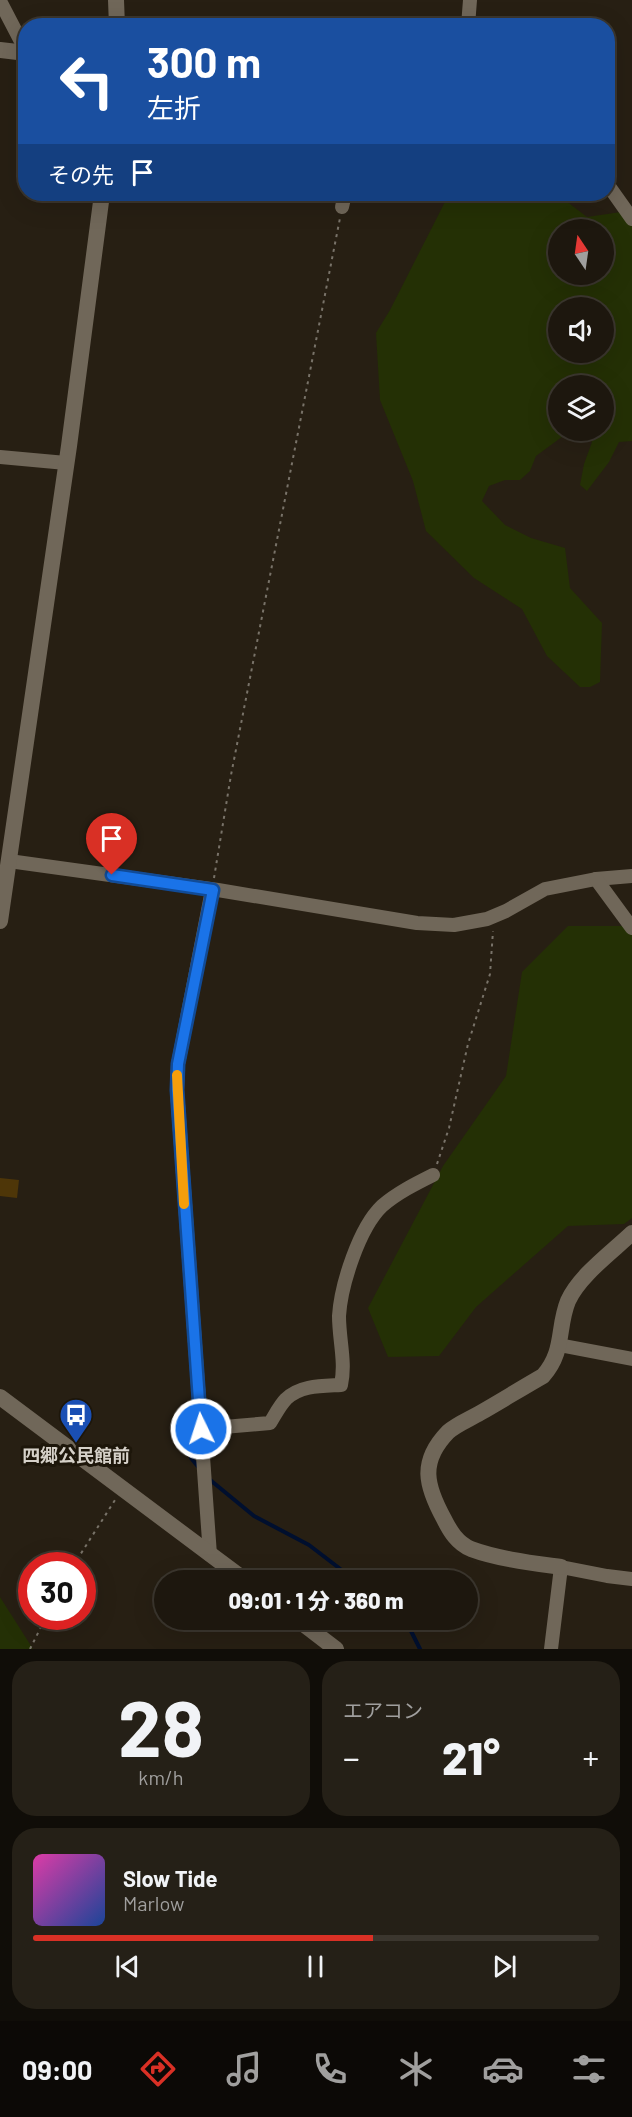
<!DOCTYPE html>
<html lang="ja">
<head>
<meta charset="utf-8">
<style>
	body { margin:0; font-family:Barlow,"Noto Sans JP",sans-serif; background:#252017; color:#f1f3f6; height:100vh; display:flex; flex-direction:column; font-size:22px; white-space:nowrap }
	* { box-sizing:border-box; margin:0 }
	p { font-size:20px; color:#a09f9e }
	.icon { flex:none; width:33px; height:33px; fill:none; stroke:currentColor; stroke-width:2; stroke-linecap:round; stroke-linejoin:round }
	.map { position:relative; height:1649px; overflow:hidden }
	.side { display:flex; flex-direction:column; gap:12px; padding:12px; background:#100d08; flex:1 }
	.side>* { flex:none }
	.hud { position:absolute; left:18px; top:18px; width:597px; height:183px; border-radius:24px; box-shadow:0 6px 24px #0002,0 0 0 2px #3b362e; background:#1a4fa0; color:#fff; overflow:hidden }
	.needle { width:39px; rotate:347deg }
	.tools { position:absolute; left:548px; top:219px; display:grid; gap:12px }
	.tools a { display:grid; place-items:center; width:66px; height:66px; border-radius:50%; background:#1d170e; box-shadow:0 6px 24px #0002,0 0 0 2px #3b362e; font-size:30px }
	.speed { position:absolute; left:18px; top:1552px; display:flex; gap:12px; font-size:30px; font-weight:700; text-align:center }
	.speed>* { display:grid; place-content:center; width:78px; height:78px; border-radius:50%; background:#1d170e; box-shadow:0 6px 24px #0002,0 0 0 2px #3b362e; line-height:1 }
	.speed .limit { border:9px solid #d22; background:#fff; color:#111 }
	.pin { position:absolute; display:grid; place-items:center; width:51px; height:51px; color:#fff; margin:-62px -26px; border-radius:50% 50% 50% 0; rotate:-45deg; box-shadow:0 0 6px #0007 }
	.pin .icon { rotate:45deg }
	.me { position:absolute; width:66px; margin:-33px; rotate:356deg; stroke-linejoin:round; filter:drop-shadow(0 0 4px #0008) }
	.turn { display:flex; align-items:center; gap:21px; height:126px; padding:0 30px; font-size:27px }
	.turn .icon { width:78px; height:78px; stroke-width:2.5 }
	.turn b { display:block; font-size:42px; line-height:51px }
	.then { display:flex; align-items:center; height:57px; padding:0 30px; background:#0003; gap:12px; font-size:22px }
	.big { font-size:45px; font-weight:800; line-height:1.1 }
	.side .tile { flex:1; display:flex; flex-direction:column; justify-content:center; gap:9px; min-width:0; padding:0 21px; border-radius:24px; background:#252017 }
	.side .dial { align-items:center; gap:0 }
	.dial b { font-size:78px; line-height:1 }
	.song { display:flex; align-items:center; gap:18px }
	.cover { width:72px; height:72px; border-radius:9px; background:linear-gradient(135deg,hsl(320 70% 55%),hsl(220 70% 35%)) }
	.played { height:6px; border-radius:3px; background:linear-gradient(90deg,#d93025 60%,#3b362e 60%) }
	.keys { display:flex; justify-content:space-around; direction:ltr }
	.heat { display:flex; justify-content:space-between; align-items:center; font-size:33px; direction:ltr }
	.side .tiles { flex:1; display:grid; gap:12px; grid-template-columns:1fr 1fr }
	.tile:last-child { grid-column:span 2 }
	.trip { position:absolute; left:154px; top:1570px; width:324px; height:60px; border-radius:30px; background:#1d170e; box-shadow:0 6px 24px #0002,0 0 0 2px #3b362e; font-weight:800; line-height:60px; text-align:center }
	.tabs { display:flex; height:96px; justify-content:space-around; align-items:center; background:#0c0906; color:#a09f9e }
	.tabs .icon { width:42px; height:42px }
	.tabs .on { color:#d93025 }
	.tabs b { font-size:27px; color:#f1f3f6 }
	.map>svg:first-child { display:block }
	.green { fill:#243005; fill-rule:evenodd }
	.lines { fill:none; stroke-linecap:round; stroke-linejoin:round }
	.stream { stroke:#000f2e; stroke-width:4 }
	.building { fill:#4e3608 }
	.path { stroke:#797369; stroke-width:2; stroke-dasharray:3 4.5; stroke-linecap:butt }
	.minor { stroke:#706759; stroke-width:14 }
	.tertiary { stroke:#706759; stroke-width:16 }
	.route-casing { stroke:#114b97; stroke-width:15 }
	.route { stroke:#1a73e8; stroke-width:10 }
	.slow { stroke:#f59e0b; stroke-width:10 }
	.labels { text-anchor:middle; stroke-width:6; stroke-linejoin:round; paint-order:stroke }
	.poi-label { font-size:18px; font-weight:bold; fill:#d6d1c9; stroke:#1d160a }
</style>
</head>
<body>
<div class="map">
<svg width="632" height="1649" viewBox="0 0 632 1649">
	<rect width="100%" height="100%" fill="#271f13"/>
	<g class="green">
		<path d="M449,194H557L587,217L621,212L632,218V441L619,442L609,462L587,491L580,485L584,464L592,442L584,431L603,430V386H558V430L570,431L536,456L530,471L520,480H505L489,486L482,501L505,525L531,538L565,548L570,588L602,623L600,682L590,687H580L547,656L522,609L474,578L426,531L413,481L380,400L376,333L390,310ZM558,230H603V274H558ZM558,308H603V352H558Z"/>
		<path d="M568,926H625L632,932V1218L624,1224L568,1226L476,1307L439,1356L388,1357L368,1308L443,1166L506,1076L522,972Z"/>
		<path d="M0,1596V1597L33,1649H0Z"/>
	</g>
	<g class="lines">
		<g class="stream">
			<path d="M191,1458L200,1469"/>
			<path d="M209,1479L254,1516L309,1545L356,1581"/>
			<path d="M403,1620L407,1623L420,1649"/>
		</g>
	</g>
	<path class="building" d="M0,1178L19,1180L17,1198L0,1196Z"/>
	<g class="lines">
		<g class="path">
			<path d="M214,878L231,775L340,218"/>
			<path d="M437,1164L449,1128L468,1044L490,974L493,931"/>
			<path d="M73,1566L115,1500"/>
			<path d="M30,1649L46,1617"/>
		</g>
		<g class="minor">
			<path d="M0,1L26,51"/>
			<path d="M468,26L470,0"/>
			<path d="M608,185L632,219"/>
			<path d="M342,207L345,194"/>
			<path d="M0,457L66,463"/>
			<path d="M9,861L218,890L417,923L454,925L487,919L506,911L545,889L596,879L632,876"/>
			<path d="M596,879L632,928"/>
			<path d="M559,1345L632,1359"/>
			<path d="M200,1429L270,1423C275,1415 280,1405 286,1399C301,1385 322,1386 341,1385C346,1362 339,1340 339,1316C341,1285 359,1228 382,1206C397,1193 415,1184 433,1175"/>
			<path d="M210,1555L177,1090L178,1064L212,890"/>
			<path d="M551,1649L561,1567L607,1576L632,1579"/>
		</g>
		<g class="tertiary">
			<path d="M116,0L117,26"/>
			<path d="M0,50L26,53"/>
			<path d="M0,921L69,446L102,194"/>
			<path d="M0,1397L246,1581"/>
			<path d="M561,1567C532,1563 498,1559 471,1549C457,1543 450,1531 444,1519C426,1486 419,1462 448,1432C457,1424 470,1419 480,1413C501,1401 522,1388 543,1376C565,1351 557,1328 568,1301C579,1276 612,1252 632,1233"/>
			<path d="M298,1620L336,1649"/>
		</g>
	</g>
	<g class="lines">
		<g class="route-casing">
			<path id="route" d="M112,875L213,890L178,1064L177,1090L201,1429"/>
		</g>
		<use href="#route" class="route"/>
		<path class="slow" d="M177,1075L184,1204"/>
	</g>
	<defs>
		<g id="bus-pin" transform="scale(1.725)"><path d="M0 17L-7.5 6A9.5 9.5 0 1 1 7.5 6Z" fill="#1a4fb4" stroke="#1d160a"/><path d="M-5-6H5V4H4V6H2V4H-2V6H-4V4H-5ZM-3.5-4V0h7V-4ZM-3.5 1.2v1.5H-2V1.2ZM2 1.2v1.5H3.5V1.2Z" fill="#fff"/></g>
	</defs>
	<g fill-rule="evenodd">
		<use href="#bus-pin" x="76" y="1415"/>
	</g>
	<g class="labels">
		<g class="poi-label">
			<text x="76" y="1462">四郷公民館前</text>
		</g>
	</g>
</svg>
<div class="tools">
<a><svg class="needle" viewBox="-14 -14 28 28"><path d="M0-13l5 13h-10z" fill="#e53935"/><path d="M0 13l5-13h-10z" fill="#a09f9e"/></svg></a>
<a><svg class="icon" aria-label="sound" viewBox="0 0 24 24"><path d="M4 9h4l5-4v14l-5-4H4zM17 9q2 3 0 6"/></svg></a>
<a><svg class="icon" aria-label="layers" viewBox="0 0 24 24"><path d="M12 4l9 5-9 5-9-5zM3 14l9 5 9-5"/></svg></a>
</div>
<div class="speed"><div class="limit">30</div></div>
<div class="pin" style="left:112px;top:875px;background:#d93025"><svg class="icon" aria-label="arrive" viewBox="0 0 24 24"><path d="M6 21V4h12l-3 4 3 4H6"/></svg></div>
<svg class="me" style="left:201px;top:1429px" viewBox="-20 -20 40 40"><circle r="17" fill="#1a73e8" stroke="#fff" stroke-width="3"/><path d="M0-11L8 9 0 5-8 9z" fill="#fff"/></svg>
<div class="trip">09:01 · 1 分 · 360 m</div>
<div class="hud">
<div class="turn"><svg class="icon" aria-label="left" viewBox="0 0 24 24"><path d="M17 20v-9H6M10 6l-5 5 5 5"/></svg><div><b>300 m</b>左折</div></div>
<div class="then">その先<svg class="icon" aria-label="arrive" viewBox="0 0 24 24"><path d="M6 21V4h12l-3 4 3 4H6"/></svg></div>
</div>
</div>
<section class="side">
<div class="tiles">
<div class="tile dial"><b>28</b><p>km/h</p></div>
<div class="tile"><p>エアコン</p>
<div class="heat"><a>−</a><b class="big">21°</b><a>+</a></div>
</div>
<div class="tile">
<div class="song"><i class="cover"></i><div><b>Slow Tide</b><p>Marlow</p></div></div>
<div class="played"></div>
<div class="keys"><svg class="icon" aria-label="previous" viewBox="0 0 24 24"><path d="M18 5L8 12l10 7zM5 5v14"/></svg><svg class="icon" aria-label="pause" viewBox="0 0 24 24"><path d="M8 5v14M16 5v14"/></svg><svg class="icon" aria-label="next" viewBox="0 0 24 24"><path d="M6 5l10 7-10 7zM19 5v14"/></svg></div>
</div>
</div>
</section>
<nav class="tabs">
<b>09:00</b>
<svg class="icon on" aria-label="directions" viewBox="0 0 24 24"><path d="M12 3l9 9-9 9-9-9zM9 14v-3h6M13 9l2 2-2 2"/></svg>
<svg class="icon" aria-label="music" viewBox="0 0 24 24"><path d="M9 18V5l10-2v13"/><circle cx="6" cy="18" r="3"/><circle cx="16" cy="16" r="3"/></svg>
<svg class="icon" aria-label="phone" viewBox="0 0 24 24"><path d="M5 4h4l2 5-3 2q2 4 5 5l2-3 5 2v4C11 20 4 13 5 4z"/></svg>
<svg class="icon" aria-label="climate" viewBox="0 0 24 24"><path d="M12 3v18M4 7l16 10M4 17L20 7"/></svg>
<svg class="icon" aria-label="car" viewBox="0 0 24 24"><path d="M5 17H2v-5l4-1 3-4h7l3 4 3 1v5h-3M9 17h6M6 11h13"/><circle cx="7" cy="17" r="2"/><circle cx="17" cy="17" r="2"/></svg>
<svg class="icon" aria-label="filters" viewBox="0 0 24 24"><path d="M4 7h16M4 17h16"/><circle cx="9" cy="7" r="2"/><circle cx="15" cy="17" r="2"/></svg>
</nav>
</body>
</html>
